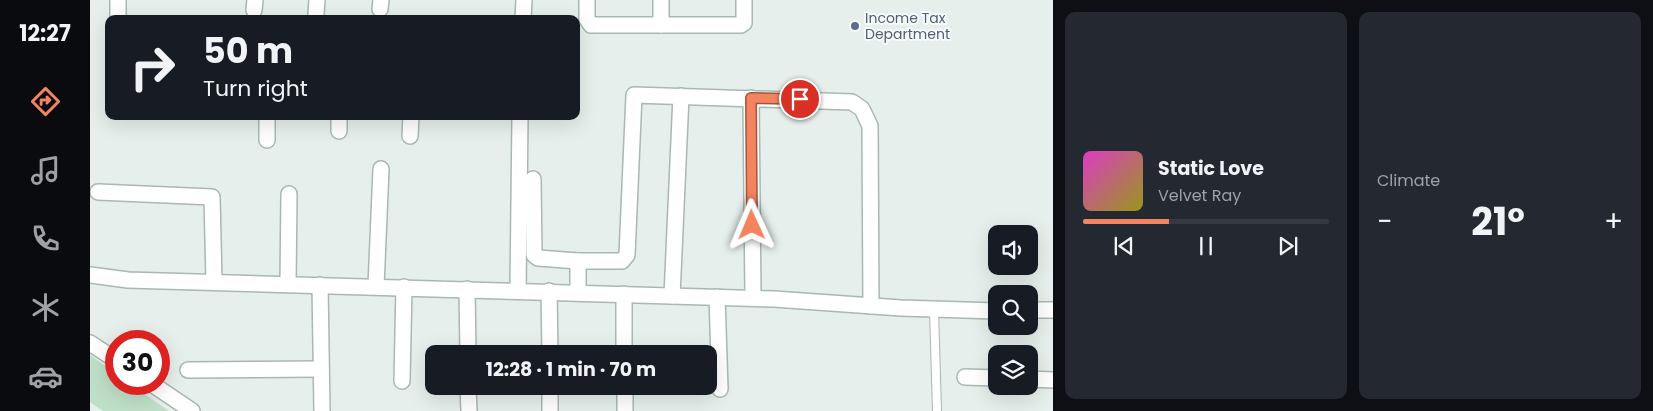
<!DOCTYPE html>
<html lang="en">
<head>
<meta charset="utf-8">
<style>
	body { margin:0; font-family:Poppins,sans-serif; background:#242831; color:#f1f3f6; height:100vh; display:flex; flex-direction:column; font-size:19px; white-space:nowrap }
	* { box-sizing:border-box; margin:0 }
	p { font-size:16px; color:#9ea1a6 }
	.icon { flex:none; width:28px; height:28px; fill:none; stroke:currentColor; stroke-width:2; stroke-linecap:round; stroke-linejoin:round }
	.map { position:relative; flex:1; overflow:hidden }
	.details { display:flex; flex-direction:column; gap:12px; padding:12px; background:#0d0f14; width:600px }
	.details>* { flex:none }
	.hud { position:absolute; left:15px; top:15px; width:475px; height:105px; border-radius:10px; box-shadow:0 5px 20px #0002; background:#171b24; color:#f1f3f6; overflow:hidden }
	.fabs { position:absolute; left:898px; top:225px; display:grid; gap:10px }
	.fabs a { display:grid; place-items:center; width:50px; height:50px; border-radius:10px; background:#171b24; box-shadow:0 5px 20px #0002; font-size:25px }
	.speed { position:absolute; left:15px; top:330px; display:flex; gap:10px; font-size:25px; font-weight:700; text-align:center }
	.speed>* { display:grid; place-content:center; width:65px; height:65px; border-radius:50%; background:#171b24; box-shadow:0 5px 20px #0002; line-height:1 }
	.speed .limit { border:8px solid #d22; background:#fff; color:#111 }
	.pin { position:absolute; display:grid; place-items:center; width:42px; height:42px; color:#fff; margin:-21px; border:2px solid #fff; border-radius:50%; box-shadow:0 1px 5px #0007 }
	.me { position:absolute; width:55px; margin:-28px; rotate:359deg; stroke-linejoin:round; filter:drop-shadow(0 0 4px #0008) }
	.turn { display:flex; align-items:center; gap:18px; height:105px; padding:0 15px; font-size:22px }
	.turn .icon { width:65px; height:65px; stroke-width:2.5 }
	.turn b { display:block; font-size:35px; line-height:42px }
	.big { font-size:38px; font-weight:700; line-height:1.1 }
	.details .card { flex:1; display:flex; flex-direction:column; justify-content:center; gap:8px; min-width:0; padding:0 18px; border-radius:10px; background:#242831 }
	.song { display:flex; align-items:center; gap:15px }
	.cover { width:60px; height:60px; border-radius:8px; background:linear-gradient(135deg,hsl(310 70% 55%),hsl(60 70% 35%)) }
	.played { height:5px; border-radius:2px; background:linear-gradient(90deg,#f4845f 35%,#363941 35%) }
	.keys { display:flex; justify-content:space-around; direction:ltr }
	.heat { display:flex; justify-content:space-between; align-items:center; font-size:28px; direction:ltr }
	.details .tiles { flex:1; display:grid; gap:12px; grid-template-columns:repeat(2,1fr) }
	.trip { position:absolute; left:335px; top:345px; width:292px; height:50px; border-radius:10px; background:#171b24; box-shadow:0 5px 20px #0002; font-weight:700; line-height:50px; text-align:center }
	main { display:flex; flex:1; min-height:0 }
	.menu { display:flex; flex-direction:column; width:90px; justify-content:space-around; align-items:center; background:#090b0e; color:#9ea1a6 }
	.menu .icon { width:35px; height:35px }
	.menu .selected { color:#f4845f }
	.menu b { font-size:22px; color:#f1f3f6 }
	.map>svg:first-child { display:block }
	.green { fill:#bfe0c8 }
	.lines { fill:none; stroke-linecap:round; stroke-linejoin:round }
	.service-casing { stroke:#a8b8b2; stroke-width:10 }
	.minor-casing { stroke:#a8b8b2; stroke-width:18 }
	.service { stroke:#fff; stroke-width:8 }
	.minor { stroke:#fff; stroke-width:15 }
	.route-casing { stroke:#9f563e; stroke-width:12 }
	.route { stroke:#f4845f; stroke-width:9 }
	.service-dot { fill:#5c6f8a; stroke:#f7fbf9; stroke-width:2 }
	.labels { text-anchor:middle; stroke-width:4; stroke-linejoin:round; paint-order:stroke }
	.service-label { font-size:14px; fill:#4e5e75; stroke:#f7fbf9; text-anchor:start }
</style>
</head>
<body>
<main>
<nav class="menu">
<b>12:27</b>
<svg class="icon selected" aria-label="directions" viewBox="0 0 24 24"><path d="M12 3l9 9-9 9-9-9zM9 14v-3h6M13 9l2 2-2 2"/></svg>
<svg class="icon" aria-label="music" viewBox="0 0 24 24"><path d="M9 18V5l10-2v13"/><circle cx="6" cy="18" r="3"/><circle cx="16" cy="16" r="3"/></svg>
<svg class="icon" aria-label="phone" viewBox="0 0 24 24"><path d="M5 4h4l2 5-3 2q2 4 5 5l2-3 5 2v4C11 20 4 13 5 4z"/></svg>
<svg class="icon" aria-label="climate" viewBox="0 0 24 24"><path d="M12 3v18M4 7l16 10M4 17L20 7"/></svg>
<svg class="icon" aria-label="car" viewBox="0 0 24 24"><path d="M5 17H2v-5l4-1 3-4h7l3 4 3 1v5h-3M9 17h6M6 11h13"/><circle cx="7" cy="17" r="2"/><circle cx="17" cy="17" r="2"/></svg>
</nav>
<div class="map">
<svg width="963" height="411" viewBox="0 0 963 411">
	<rect width="100%" height="100%" fill="#e6efeb"/>
	<path class="green" d="M0,355L26,374V384H40L79,411H13L0,402Z"/>
	<g class="lines">
		<g class="service-casing">
			<path id="service" d="M844,309L847,411"/>
		</g>
		<g class="minor-casing">
			<g id="minor">
				<path d="M497,0V19L501,25H651L654,23V0"/>
				<path d="M571,0V25"/>
				<path d="M290,9L291,0"/>
				<path d="M164,10L165,0"/>
				<path d="M226,14L227,0"/>
				<path d="M28,19V0"/>
				<path d="M433,19L434,0"/>
				<path d="M661,98L663,298"/>
				<path d="M177,116V140"/>
				<path d="M249,131V116"/>
				<path d="M320,136L321,116"/>
				<path d="M443,179L444,255L448,258L488,261H532L537,255L544,95L762,102L772,109L780,126L781,306"/>
				<path d="M8,192L122,197L124,282"/>
				<path d="M0,275L38,280L684,299L811,308L906,311"/>
				<path d="M198,284L199,194"/>
				<path d="M230,285L232,411"/>
				<path d="M286,286L291,169"/>
				<path d="M377,289L378,354"/>
				<path d="M428,290L430,116"/>
				<path d="M459,291L460,354"/>
				<path d="M488,292V261"/>
				<path d="M534,294V354"/>
				<path d="M582,296L591,96"/>
				<path d="M627,297L630,389"/>
				<path d="M939,310H963"/>
				<path d="M0,343L26,360"/>
				<path d="M98,370L231,369"/>
				<path d="M875,377L906,378"/>
				<path d="M939,379L963,380"/>
				<path d="M312,381L314,287"/>
				<path d="M62,384L102,411"/>
				<path d="M378,386L379,411"/>
				<path d="M460,386V411"/>
				<path d="M535,386V411"/>
			</g>
		</g>
		<use href="#service" class="service"/>
		<use href="#minor" class="minor"/>
	</g>
	<g class="lines">
		<g class="route-casing">
			<path id="route" d="M662,225L661,98L710,99"/>
		</g>
		<use href="#route" class="route"/>
	</g>
	<circle class="service-dot" cx="765" cy="26" r="5"/>
	<g class="labels">
		<g class="service-label">
			<text x="775" y="23">Income Tax<tspan x="775" dy="16">Department</tspan></text>
		</g>
	</g>
</svg>
<div class="fabs">
<a><svg class="icon" aria-label="sound" viewBox="0 0 24 24"><path d="M4 9h4l5-4v14l-5-4H4zM17 9q2 3 0 6"/></svg></a>
<a><svg class="icon" aria-label="search" viewBox="0 0 24 24"><circle cx="10" cy="10" r="6"/><path d="M15 15l6 6"/></svg></a>
<a><svg class="icon" aria-label="layers" viewBox="0 0 24 24"><path d="M12 4l9 5-9 5-9-5zM3 14l9 5 9-5"/></svg></a>
</div>
<div class="speed"><div class="limit">30</div></div>
<div class="pin" style="left:710px;top:99px;background:#d93025"><svg class="icon" aria-label="arrive" viewBox="0 0 24 24"><path d="M6 21V4h12l-3 4 3 4H6"/></svg></div>
<svg class="me" style="left:662px;top:225px" viewBox="-20 -20 40 40"><path d="M0-17L14 15 0 8-14 15z" fill="#f4845f" stroke="#fff" stroke-width="4"/></svg>
<div class="trip">12:28 · 1 min · 70 m</div>
<div class="hud">
<div class="turn"><svg class="icon" aria-label="right" viewBox="0 0 24 24"><path d="M7 20v-9h11M14 6l5 5-5 5"/></svg><div><b>50 m</b>Turn right</div></div>
</div>
</div>
<section class="details">
<div class="tiles">
<div class="card">
<div class="song"><i class="cover"></i><div><b>Static Love</b><p>Velvet Ray</p></div></div>
<div class="played"></div>
<div class="keys"><svg class="icon" aria-label="previous" viewBox="0 0 24 24"><path d="M18 5L8 12l10 7zM5 5v14"/></svg><svg class="icon" aria-label="pause" viewBox="0 0 24 24"><path d="M8 5v14M16 5v14"/></svg><svg class="icon" aria-label="next" viewBox="0 0 24 24"><path d="M6 5l10 7-10 7zM19 5v14"/></svg></div>
</div>
<div class="card"><p>Climate</p>
<div class="heat"><a>−</a><b class="big">21°</b><a>+</a></div>
</div>
</div>
</section>
</main>
</body>
</html>
